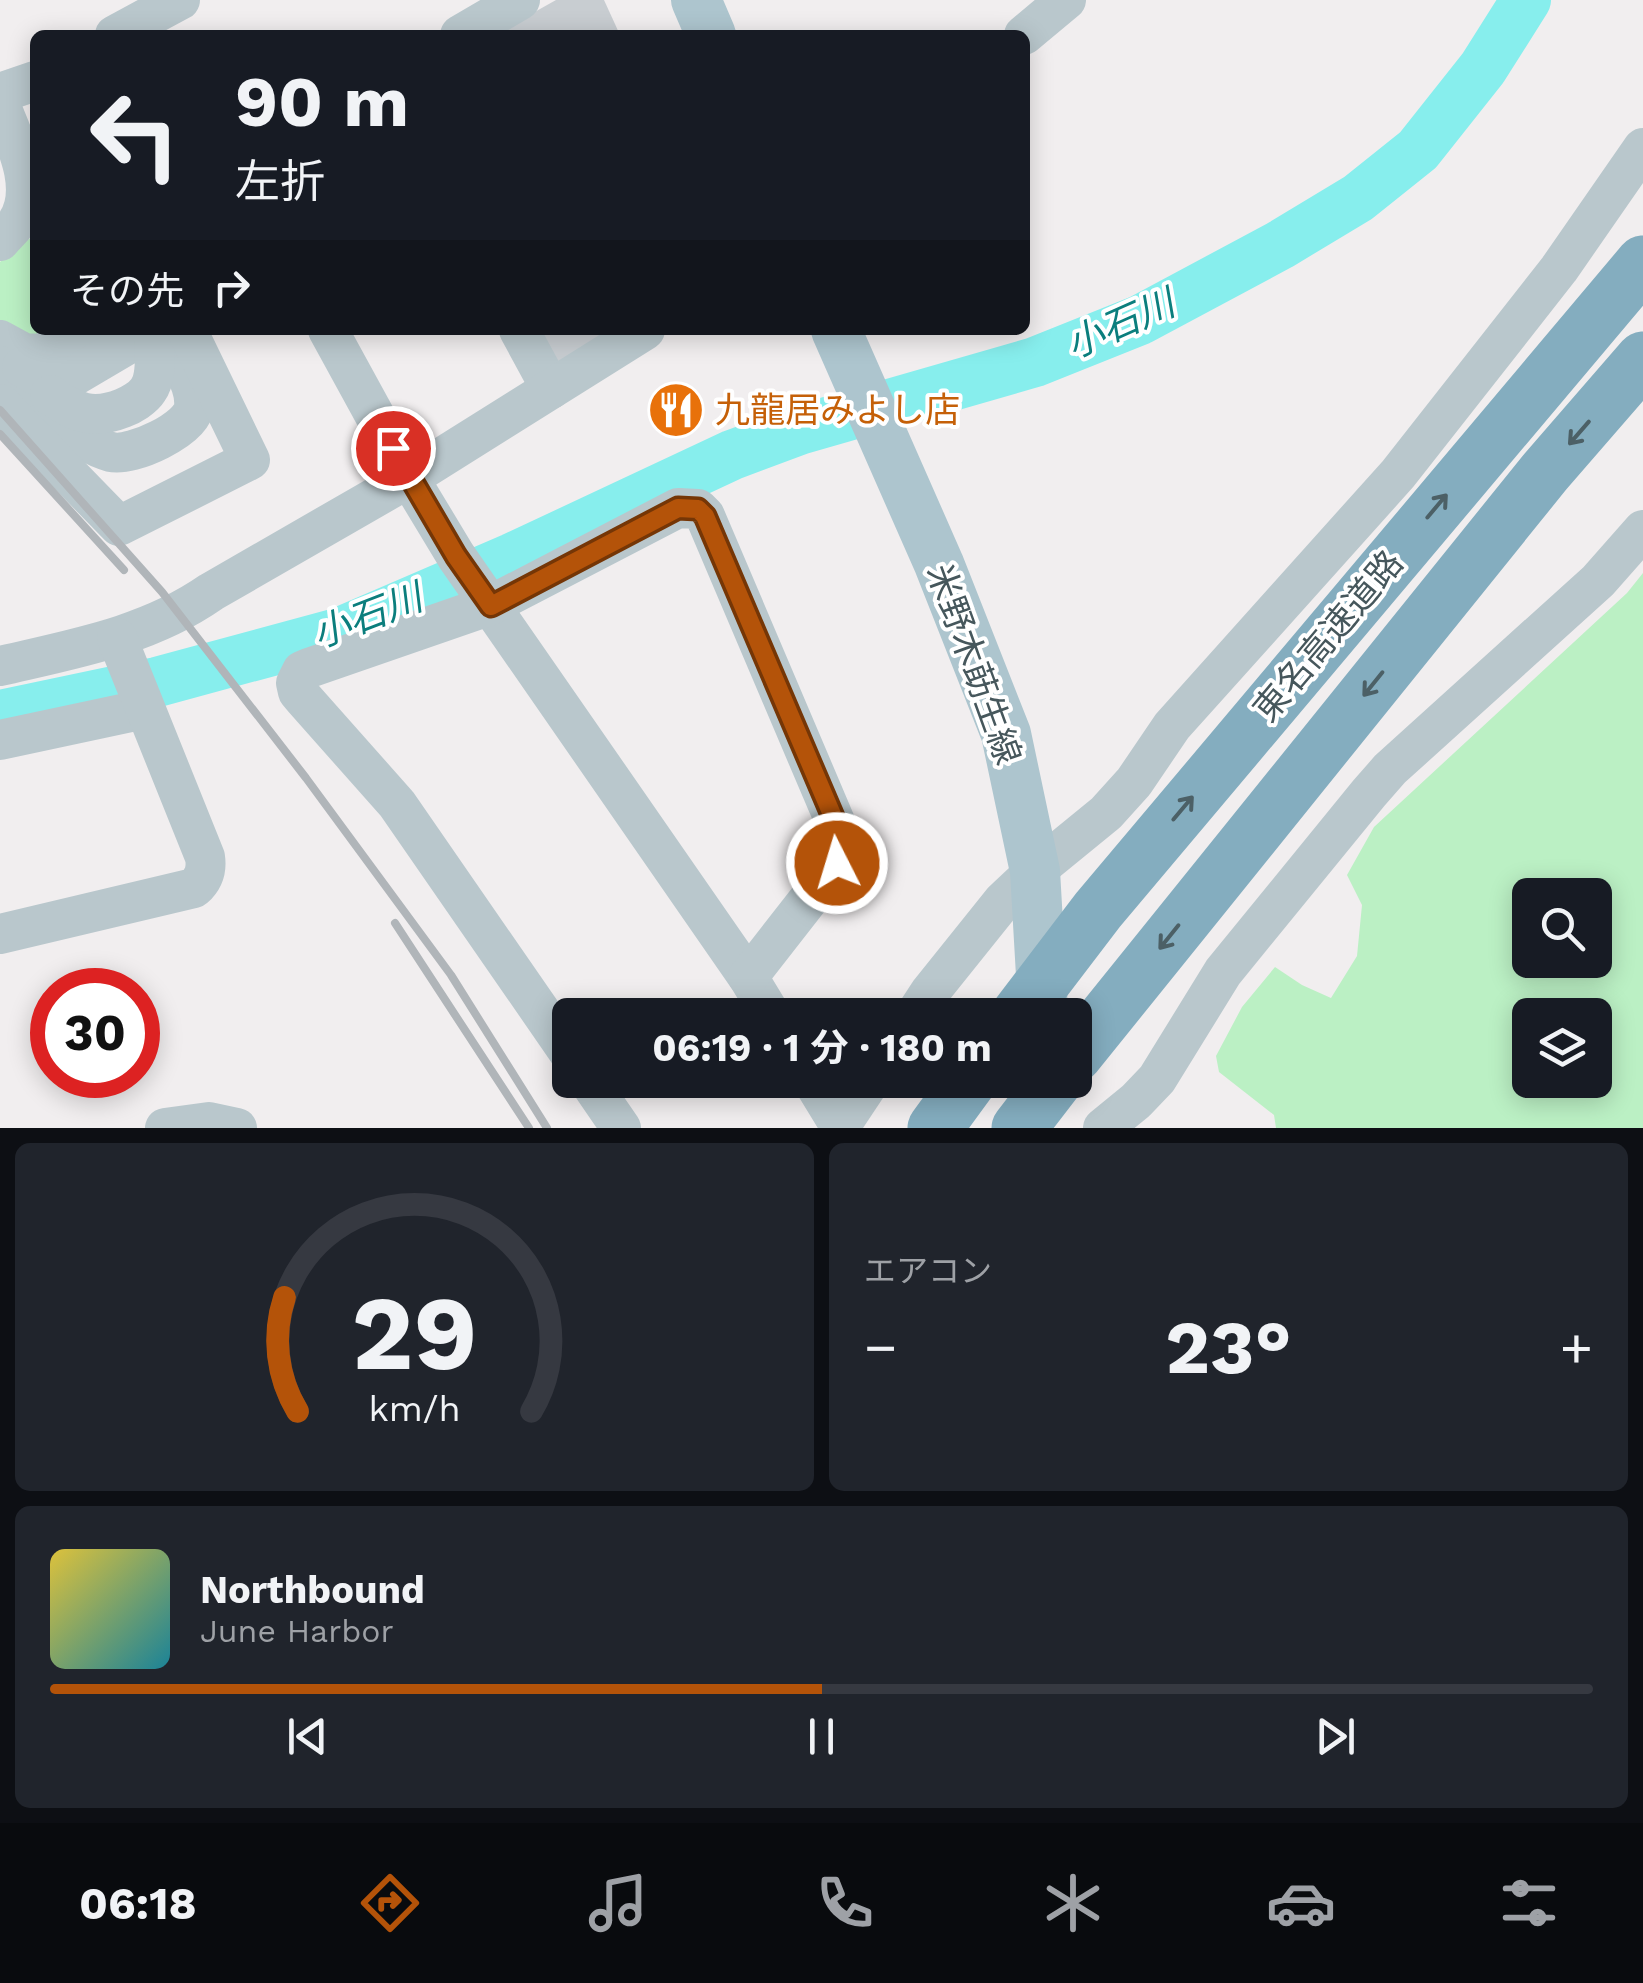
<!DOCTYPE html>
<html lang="ja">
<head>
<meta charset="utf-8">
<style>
	body { margin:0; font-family:"Work Sans","Noto Sans JP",sans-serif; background:#20242c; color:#f1f3f6; height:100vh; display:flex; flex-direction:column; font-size:38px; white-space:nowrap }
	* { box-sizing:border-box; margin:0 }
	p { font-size:32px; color:#9ea1a6 }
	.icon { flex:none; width:55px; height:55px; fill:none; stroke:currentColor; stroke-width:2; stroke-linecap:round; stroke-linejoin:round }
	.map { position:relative; height:1128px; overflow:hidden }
	.side { display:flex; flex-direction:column; gap:15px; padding:15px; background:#0d0f14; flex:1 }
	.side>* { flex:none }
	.hud { position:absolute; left:30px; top:30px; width:1000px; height:305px; border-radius:15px; box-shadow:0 5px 25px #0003; background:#171b24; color:#f1f3f6; overflow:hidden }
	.buttons { position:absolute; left:1512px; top:878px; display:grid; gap:20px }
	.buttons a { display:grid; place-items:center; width:100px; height:100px; border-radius:15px; background:#171b24; box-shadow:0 5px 25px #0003; font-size:50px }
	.speed { position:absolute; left:30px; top:968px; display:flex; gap:20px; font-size:50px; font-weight:700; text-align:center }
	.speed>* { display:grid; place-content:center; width:130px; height:130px; border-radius:50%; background:#171b24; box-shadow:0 5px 25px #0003; line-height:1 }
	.speed .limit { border:15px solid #d22; background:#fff; color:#111 }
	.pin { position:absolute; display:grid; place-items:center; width:85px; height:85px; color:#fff; margin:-42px; border:5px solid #fff; border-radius:50%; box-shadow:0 2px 10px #0007 }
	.me { position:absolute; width:110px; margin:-55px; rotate:355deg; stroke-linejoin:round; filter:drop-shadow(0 0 8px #0008) }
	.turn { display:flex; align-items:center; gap:35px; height:210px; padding:0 40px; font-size:45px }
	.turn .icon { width:130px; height:130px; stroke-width:2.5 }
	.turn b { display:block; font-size:70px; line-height:85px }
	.then { display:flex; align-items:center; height:95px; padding:0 40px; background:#0003; gap:20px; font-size:38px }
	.big { font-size:75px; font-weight:700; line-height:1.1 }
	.side .widget { flex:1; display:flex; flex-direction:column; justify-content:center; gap:15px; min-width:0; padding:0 35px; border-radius:15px; background:#20242c }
	.side .dial { align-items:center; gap:0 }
	.dial svg { height:260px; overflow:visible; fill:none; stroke:#363941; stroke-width:7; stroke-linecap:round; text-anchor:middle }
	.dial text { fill:#f1f3f6; stroke:none }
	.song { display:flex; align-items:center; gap:30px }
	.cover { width:120px; height:120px; border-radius:15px; background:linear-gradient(135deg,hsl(50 70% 55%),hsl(190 70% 35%)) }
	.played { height:10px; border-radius:5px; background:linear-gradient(90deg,#b45309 50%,#363941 50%) }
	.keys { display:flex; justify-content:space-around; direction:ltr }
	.heat { display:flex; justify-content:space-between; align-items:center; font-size:55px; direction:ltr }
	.side .tiles { flex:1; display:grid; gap:15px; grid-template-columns:1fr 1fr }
	.widget:last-child { grid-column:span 2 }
	.trip { position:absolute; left:552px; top:998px; width:540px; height:100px; border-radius:15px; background:#171b24; box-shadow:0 5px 25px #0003; font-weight:700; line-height:100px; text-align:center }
	.menu { display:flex; height:160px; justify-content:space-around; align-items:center; background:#090b0e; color:#9ea1a6 }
	.menu .icon { width:70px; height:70px }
	.menu .current { color:#b45309 }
	.menu b { font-size:45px; color:#f1f3f6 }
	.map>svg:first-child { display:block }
	.green { fill:#bbf0c4; fill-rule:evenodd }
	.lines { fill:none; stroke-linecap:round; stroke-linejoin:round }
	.river { stroke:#87eeed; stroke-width:50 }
	.building { fill:#c8cdd1 }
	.minor { stroke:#b9c7cc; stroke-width:40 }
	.major { stroke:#adc5ce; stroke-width:50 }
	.highway { stroke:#84adbf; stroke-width:55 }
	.rail { stroke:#b0b5b9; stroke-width:8 }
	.oneway { stroke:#4c6066 }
	.route-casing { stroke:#753606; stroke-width:25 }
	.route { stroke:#b45309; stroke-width:18 }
	.labels { text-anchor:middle; stroke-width:8; stroke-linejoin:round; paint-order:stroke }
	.food-label { font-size:35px; fill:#c56008; stroke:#fff; text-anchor:start }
	.street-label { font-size:35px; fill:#46575c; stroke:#fff }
	.water-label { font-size:38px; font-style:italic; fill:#0b7e7d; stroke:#fff }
</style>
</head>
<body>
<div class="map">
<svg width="1643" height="1128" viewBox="0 0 1643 1128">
	<rect width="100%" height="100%" fill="#f1eeef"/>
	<g class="green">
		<path d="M35,235V330H63L44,341L0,321V262L11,251Z"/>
		<path d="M1643,573V1128H1276L1274,1115L1219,1072L1216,1056L1242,1007L1275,967L1302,985L1331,998L1357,956L1362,905L1347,875L1374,827L1627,593ZM1530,895H1595V960H1530ZM1530,1015H1595V1080H1530Z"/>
	</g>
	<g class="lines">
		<path class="river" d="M0,715L157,682L338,633L512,558L732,455L799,430L1035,362L1140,320L1280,245L1358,198L1418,150L1483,68L1526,0"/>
	</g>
	<g class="building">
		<path d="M556,0H604L620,35H494Z"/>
		<path d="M530,330H633L554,380Z"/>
	</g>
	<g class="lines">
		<g class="minor">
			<path d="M115,35L180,0"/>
			<path d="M460,35L520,0"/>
			<path d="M1024,35L1066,0"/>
			<path d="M0,93L35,81"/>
			<path d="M0,104C13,138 40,187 17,222C12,229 5,235 0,241"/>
			<path d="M328,330L409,478L456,556L748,977L771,1015"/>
			<path d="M519,330L551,389"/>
			<path d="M0,340L24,353L40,354L89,330"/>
			<path d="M0,366C23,393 75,443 111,452C132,457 192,429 194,407C196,388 184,371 177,355"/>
			<path d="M22,367L41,378L51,379L74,376L130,343L136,330"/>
			<path d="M50,395C75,413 93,420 123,408C131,405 143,398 148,390C158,376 154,352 155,336"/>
			<path d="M0,404L119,526L250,460L187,330"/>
			<path d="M0,666C73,649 148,636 211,592L409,478L645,330"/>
			<path d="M0,740L145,709"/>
			<path d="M0,934L194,888C204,879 207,870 205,857L117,638"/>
			<path d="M915,1015L930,992L1003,901L1035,871L1106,813L1134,782L1172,726L1398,474L1559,269L1643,148"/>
			<path d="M570,1054L397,804L303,698L298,692L296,683L302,671L309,668L491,605L678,508L698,509L705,516L842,838V853L837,863L748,977"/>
			<path d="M588,1080L621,1128"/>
			<path d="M812,1080L840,1126"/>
			<path d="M165,1128L209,1122L237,1128"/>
			<path d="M839,1128L871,1080"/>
			<path d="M1103,1128L1136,1101L1157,1079L1223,972L1369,793L1390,769L1598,581L1643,530"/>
		</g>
		<g class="major">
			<path d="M696,0L711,35"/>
			<path d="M836,330L939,564L1006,734L1035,871L1043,1010"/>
		</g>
		<g class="highway">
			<path d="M1018,1015L1098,910L1643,263"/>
			<path d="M1075,1055L1545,472L1643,359"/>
			<path d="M935,1128L970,1080"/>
			<path d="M1019,1128L1056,1080"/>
		</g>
		<g class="rail">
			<path d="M0,410L162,592L306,778L451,975L547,1128"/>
			<path d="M0,434L124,570"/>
			<path d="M395,923L529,1128"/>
		</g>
	</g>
	<defs><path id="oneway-shaft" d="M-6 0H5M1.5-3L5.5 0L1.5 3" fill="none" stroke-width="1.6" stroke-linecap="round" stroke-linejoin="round" transform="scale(2.5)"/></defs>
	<g class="oneway">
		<use href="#oneway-shaft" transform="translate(1579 433) rotate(131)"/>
		<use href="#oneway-shaft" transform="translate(1437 506) rotate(-50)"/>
		<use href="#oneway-shaft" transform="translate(1373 684) rotate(129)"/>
		<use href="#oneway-shaft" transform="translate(1183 808) rotate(-50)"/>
		<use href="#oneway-shaft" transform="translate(1169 937) rotate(129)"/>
	</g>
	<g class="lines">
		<g class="route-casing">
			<path id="route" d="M393,448L456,556L491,606L678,508L698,509L705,516L842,838V854L837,863"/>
		</g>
		<use href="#route" class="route"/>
	</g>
	<defs>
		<g id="restaurant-disc" transform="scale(2.875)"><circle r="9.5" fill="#e8710a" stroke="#fff"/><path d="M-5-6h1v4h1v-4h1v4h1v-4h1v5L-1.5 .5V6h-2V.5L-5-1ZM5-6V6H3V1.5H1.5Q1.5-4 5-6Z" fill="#fff"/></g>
	</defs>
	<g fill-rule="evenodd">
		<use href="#restaurant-disc" x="676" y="410"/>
	</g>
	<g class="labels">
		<g class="food-label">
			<text x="715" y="422">九龍居みよし店</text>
		</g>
		<g class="street-label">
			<text transform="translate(1328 636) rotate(-50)" y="12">東名高速道路</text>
			<text transform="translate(974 664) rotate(70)" y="12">米野木莇生線</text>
		</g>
		<g class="water-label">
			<text transform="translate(1120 324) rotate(-24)" y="13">小石川</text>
			<text transform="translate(367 616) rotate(-21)" y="13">小石川</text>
		</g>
	</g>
</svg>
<div class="buttons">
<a><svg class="icon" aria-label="search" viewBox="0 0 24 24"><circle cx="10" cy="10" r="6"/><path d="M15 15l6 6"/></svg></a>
<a><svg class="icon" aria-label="layers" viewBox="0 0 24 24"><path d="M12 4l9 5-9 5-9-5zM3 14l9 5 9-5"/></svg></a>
</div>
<div class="speed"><div class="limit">30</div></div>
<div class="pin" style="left:393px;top:448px;background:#d93025"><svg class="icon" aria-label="arrive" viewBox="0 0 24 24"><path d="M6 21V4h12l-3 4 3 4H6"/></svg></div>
<svg class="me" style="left:837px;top:863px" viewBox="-20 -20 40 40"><circle r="17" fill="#b45309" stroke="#fff" stroke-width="3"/><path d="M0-11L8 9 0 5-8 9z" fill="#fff"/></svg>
<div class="trip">06:19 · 1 分 · 180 m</div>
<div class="hud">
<div class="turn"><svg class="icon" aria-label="left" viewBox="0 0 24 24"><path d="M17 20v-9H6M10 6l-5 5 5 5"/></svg><div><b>90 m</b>左折</div></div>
<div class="then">その先<svg class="icon" aria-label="right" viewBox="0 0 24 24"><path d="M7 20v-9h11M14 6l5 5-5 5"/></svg></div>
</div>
</div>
<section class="side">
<div class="tiles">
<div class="widget dial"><svg viewBox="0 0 100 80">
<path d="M14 69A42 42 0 1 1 86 69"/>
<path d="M14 69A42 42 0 0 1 10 34" stroke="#b45309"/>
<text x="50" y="56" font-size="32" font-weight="700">29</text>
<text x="50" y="72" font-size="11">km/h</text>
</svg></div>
<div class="widget"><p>エアコン</p>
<div class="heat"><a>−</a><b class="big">23°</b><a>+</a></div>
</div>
<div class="widget">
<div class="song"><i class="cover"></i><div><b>Northbound</b><p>June Harbor</p></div></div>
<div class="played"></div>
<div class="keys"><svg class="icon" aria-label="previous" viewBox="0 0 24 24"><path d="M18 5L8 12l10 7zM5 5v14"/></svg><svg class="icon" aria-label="pause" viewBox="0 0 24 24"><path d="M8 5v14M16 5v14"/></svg><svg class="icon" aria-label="next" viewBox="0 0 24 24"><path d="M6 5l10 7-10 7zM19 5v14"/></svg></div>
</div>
</div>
</section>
<nav class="menu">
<b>06:18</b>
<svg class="icon current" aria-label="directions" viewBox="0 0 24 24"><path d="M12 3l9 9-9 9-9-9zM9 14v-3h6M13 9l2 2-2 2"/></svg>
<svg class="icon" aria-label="music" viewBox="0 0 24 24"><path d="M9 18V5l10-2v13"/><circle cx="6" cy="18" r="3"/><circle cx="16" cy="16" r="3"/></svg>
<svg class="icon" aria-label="phone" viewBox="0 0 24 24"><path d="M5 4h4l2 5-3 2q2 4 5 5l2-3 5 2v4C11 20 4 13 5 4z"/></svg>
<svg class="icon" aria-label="climate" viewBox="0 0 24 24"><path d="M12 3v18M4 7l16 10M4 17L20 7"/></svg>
<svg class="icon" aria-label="car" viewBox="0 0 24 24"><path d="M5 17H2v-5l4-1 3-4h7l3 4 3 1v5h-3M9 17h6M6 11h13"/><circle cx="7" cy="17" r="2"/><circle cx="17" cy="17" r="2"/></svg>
<svg class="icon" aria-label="filters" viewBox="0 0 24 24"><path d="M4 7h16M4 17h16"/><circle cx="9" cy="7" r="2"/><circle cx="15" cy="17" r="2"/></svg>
</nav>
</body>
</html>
